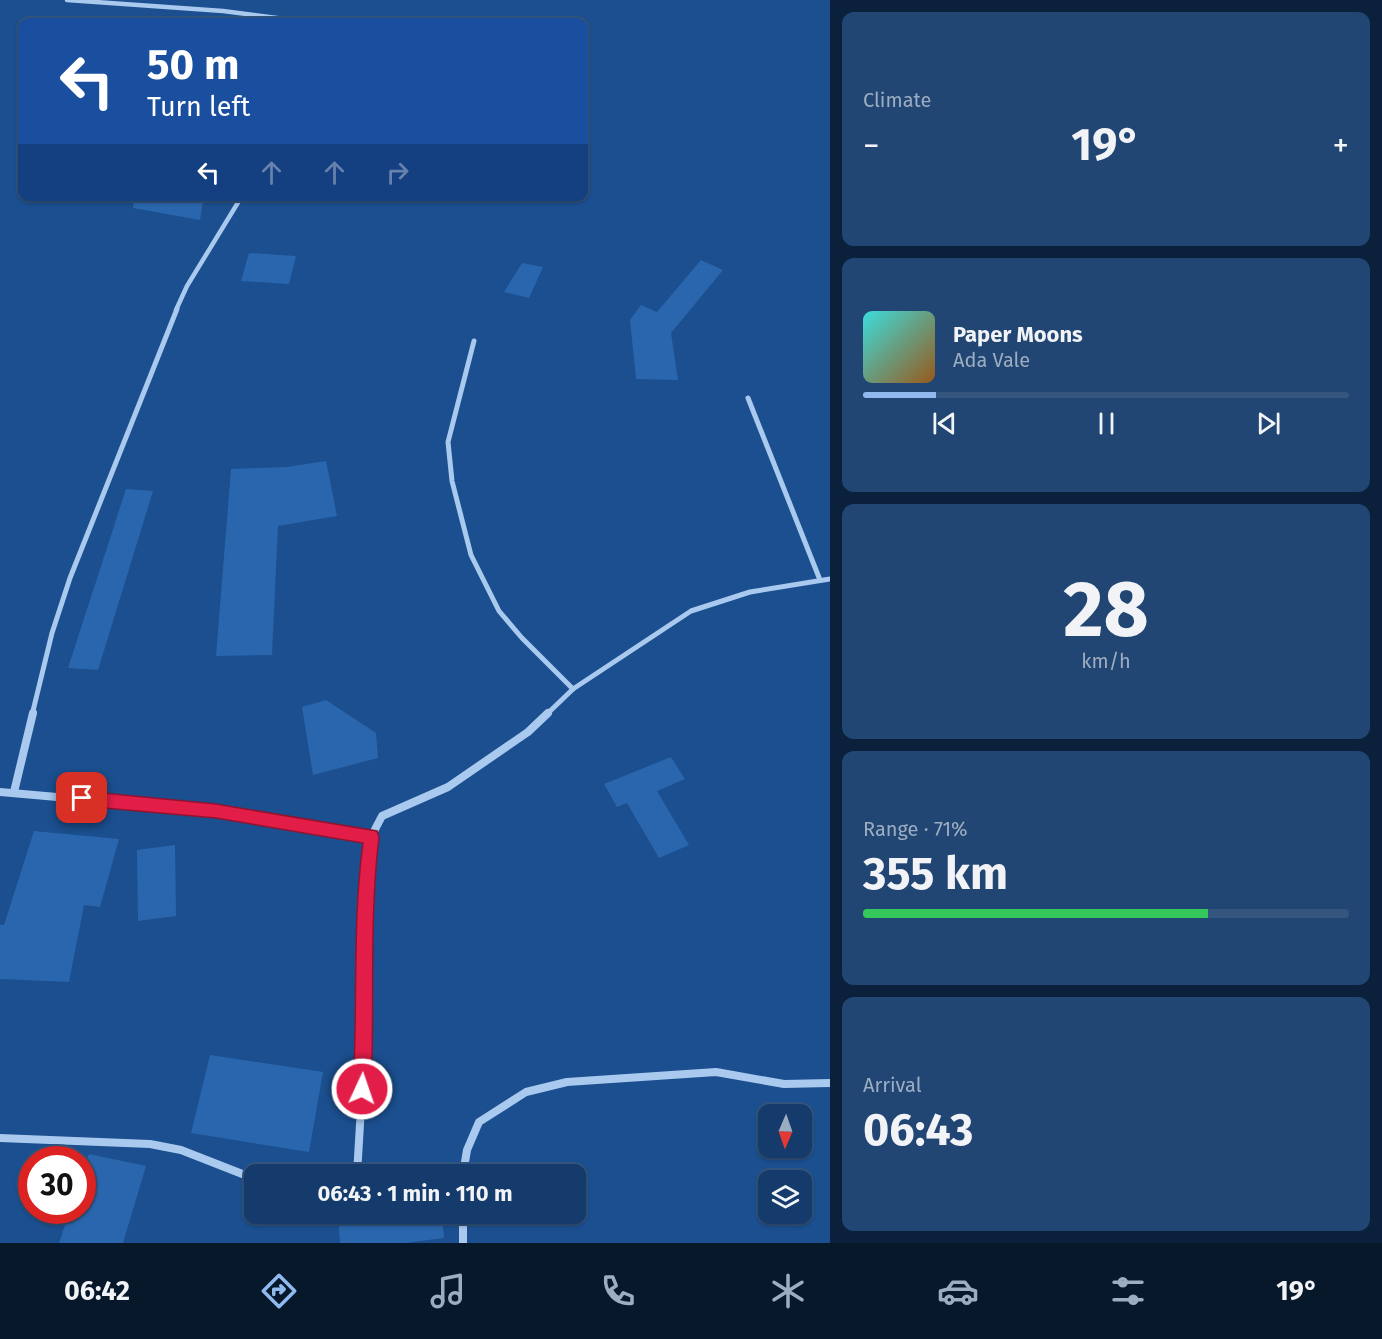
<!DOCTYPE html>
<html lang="en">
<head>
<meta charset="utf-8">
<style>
	body { margin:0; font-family:"Fira Sans",sans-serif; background:#214673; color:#f1f3f6; height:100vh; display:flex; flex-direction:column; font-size:22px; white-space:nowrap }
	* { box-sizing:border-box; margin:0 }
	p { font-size:20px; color:#9dadc1 }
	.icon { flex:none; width:33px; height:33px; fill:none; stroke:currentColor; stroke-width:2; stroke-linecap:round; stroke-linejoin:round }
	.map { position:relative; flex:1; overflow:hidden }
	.details { display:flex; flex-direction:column; gap:12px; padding:12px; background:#0b203b; width:552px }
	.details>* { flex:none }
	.guide { position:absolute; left:18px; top:18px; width:570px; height:183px; border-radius:12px; box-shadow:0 2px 4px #0004,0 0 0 2px #33557e; background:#1a4fa0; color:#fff; overflow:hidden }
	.needle { width:39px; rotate:182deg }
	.buttons { position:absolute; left:758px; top:1104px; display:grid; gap:12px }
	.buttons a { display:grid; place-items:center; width:54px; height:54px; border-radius:12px; background:#143b6b; box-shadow:0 2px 4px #0004,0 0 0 2px #33557e; font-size:30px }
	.speed { position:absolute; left:18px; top:1146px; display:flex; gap:12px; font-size:30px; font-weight:700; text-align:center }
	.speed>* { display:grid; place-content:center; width:78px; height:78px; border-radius:50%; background:#143b6b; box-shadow:0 2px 4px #0004,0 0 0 2px #33557e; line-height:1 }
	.speed .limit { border:9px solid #d22; background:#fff; color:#111 }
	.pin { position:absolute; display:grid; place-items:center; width:51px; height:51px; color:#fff; margin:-26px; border-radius:12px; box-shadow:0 3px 9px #0006 }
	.me { position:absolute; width:66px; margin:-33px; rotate:3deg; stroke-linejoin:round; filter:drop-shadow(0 0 4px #0008) }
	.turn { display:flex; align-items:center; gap:21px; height:126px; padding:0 30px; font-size:27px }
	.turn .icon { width:78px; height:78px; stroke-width:2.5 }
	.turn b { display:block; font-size:42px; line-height:51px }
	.lanes { display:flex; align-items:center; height:57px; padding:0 30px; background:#0003; justify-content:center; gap:30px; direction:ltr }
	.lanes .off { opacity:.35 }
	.big { font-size:45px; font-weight:700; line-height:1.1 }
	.details .tile { flex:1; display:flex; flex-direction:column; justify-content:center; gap:9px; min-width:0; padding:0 21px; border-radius:12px; background:#214673 }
	.details .dial { align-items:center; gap:0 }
	.dial b { font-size:78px; line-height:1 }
	.song { display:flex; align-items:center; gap:18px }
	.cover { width:72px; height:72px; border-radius:9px; background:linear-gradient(135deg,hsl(180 70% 55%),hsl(30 70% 35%)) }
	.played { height:6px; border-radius:3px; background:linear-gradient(90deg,#90b9f0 15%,#33557e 15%) }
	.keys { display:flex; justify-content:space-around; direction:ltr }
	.heat { display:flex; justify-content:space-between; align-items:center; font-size:33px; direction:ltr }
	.charge { height:9px; border-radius:4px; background:linear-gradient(90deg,#34c759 71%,#33557e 0) }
	.trip { position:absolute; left:244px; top:1164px; width:342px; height:60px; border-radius:12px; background:#143b6b; box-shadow:0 2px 4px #0004,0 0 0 2px #33557e; font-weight:700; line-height:60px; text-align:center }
	.menu { display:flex; height:96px; justify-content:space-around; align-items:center; background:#08182b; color:#9dadc1 }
	.menu .icon { width:42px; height:42px }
	.menu .active { color:#90b9f0 }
	.menu b { font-size:27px; color:#f1f3f6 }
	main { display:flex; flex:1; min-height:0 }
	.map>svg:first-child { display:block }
	.building { fill:#2a66ad }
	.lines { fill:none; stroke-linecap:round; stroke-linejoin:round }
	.minor-far2 { stroke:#a9c9ee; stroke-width:4.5 }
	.minor-far1 { stroke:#a9c9ee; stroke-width:5 }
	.minor { stroke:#a9c9ee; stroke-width:8 }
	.route { fill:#e11d48; stroke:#92132f; stroke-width:1.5 }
</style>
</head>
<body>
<main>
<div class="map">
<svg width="830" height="1243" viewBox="0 0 830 1243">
	<rect width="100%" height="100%" fill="#1b4f8f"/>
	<g class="building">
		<path d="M134,196H204L200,220L133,208Z"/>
		<path d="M249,253L296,256L289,284L241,281Z"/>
		<path d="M701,260L723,270L671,333L678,380L636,379L630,320L641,305L657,312Z"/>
		<path d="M522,263L543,267L529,298L504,292Z"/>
		<path d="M326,461L337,516L278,526L272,655L216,656L231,469L287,467Z"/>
		<path d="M126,489L153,491L98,670L68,668Z"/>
		<path d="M326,700L376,733L378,758L313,775L302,707Z"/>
		<path d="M671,757L685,779L657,791L689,845L659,858L627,803L617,807L604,784Z"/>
		<path d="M34,831L119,839L100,907L84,905L69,982L0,979V925H4Z"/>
		<path d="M175,845L176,916L138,921L137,850Z"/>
		<path d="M210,1055L323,1072L309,1152L191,1133Z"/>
		<path d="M89,1154L146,1166L123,1243H59L70,1210H82V1172Z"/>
		<path d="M374,1214H442L444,1238L405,1243H340L338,1218Z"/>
	</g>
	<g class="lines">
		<g class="minor-far2">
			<path d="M67,0L223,11L308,22"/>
			<path d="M176,310L187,286L242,196"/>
		</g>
		<g class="minor-far1">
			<path d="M474,341L448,442L452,481L471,555L499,611L522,638L573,689"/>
			<path d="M748,398L820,580"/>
			<path d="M32,715L52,633L70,578L177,309"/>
			<path d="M546,715L573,689L691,611L750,592L830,579"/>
		</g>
		<g class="minor">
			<path d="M0,792L216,811L371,837"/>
			<path d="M14,792L33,713"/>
			<path d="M0,1138L150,1144L181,1150L255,1179"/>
			<path d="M357,1174L366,1025L365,888L371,837L382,816L448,787L528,732L548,713"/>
			<path d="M434,1174L463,1167"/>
			<path d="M463,1174L467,1150L479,1122L526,1092L567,1082L716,1072L784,1084L830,1083"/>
			<path d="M463,1214V1243"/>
		</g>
	</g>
	<path class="route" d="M82,791L216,804L377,831L379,837C369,920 375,1005 371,1089L368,1095L362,1098L356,1095L353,1089C358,1007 352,924 363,843L216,818L82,806L76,803L74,798L76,793Z"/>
</svg>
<div class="buttons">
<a><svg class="needle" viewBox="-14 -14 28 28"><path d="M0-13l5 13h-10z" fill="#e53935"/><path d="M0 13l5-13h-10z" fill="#9dadc1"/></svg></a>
<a><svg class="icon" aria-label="layers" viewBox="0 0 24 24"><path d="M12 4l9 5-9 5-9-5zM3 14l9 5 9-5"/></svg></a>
</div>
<div class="speed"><div class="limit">30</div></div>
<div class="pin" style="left:82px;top:798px;background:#d93025"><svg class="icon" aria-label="arrive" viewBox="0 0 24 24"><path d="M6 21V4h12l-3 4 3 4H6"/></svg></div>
<svg class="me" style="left:362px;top:1089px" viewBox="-20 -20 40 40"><circle r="17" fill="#e11d48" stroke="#fff" stroke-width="3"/><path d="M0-11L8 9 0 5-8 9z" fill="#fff"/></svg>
<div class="trip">06:43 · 1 min · 110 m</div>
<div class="guide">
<div class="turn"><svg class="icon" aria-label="left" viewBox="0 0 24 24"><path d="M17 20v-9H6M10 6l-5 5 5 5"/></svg><div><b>50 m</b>Turn left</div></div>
<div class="lanes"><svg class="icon" aria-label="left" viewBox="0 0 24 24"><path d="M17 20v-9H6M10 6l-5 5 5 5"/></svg><svg class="icon off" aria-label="ahead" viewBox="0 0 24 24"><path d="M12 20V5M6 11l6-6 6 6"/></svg><svg class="icon off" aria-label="ahead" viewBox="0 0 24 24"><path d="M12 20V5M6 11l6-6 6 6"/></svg><svg class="icon off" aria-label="right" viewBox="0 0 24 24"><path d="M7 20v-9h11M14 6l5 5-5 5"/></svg></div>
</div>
</div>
<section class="details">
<div class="tile"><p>Climate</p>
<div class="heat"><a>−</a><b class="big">19°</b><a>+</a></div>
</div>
<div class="tile">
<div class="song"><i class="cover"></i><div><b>Paper Moons</b><p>Ada Vale</p></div></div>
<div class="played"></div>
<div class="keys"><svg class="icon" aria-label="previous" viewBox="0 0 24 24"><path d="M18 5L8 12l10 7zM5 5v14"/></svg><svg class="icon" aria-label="pause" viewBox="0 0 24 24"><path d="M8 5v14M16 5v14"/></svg><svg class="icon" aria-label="next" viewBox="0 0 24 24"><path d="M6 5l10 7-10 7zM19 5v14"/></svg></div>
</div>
<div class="tile dial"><b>28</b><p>km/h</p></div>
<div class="tile"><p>Range · 71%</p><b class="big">355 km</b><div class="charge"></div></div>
<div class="tile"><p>Arrival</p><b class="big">06:43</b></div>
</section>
</main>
<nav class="menu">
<b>06:42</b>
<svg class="icon active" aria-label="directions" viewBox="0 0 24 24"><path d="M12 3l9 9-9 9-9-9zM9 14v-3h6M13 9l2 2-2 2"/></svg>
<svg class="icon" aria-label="music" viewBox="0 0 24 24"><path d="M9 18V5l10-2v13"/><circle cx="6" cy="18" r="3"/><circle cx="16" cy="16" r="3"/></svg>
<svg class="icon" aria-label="phone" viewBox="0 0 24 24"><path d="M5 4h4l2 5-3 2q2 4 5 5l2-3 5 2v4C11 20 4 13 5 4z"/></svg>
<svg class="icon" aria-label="climate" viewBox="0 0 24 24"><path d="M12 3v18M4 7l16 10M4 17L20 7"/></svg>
<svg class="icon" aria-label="car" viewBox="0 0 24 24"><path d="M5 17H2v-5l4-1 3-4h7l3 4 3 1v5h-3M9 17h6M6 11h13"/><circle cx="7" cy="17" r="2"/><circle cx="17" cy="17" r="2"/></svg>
<svg class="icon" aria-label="filters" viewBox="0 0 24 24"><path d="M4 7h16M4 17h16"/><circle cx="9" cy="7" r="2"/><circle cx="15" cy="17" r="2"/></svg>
<b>19°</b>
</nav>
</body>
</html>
